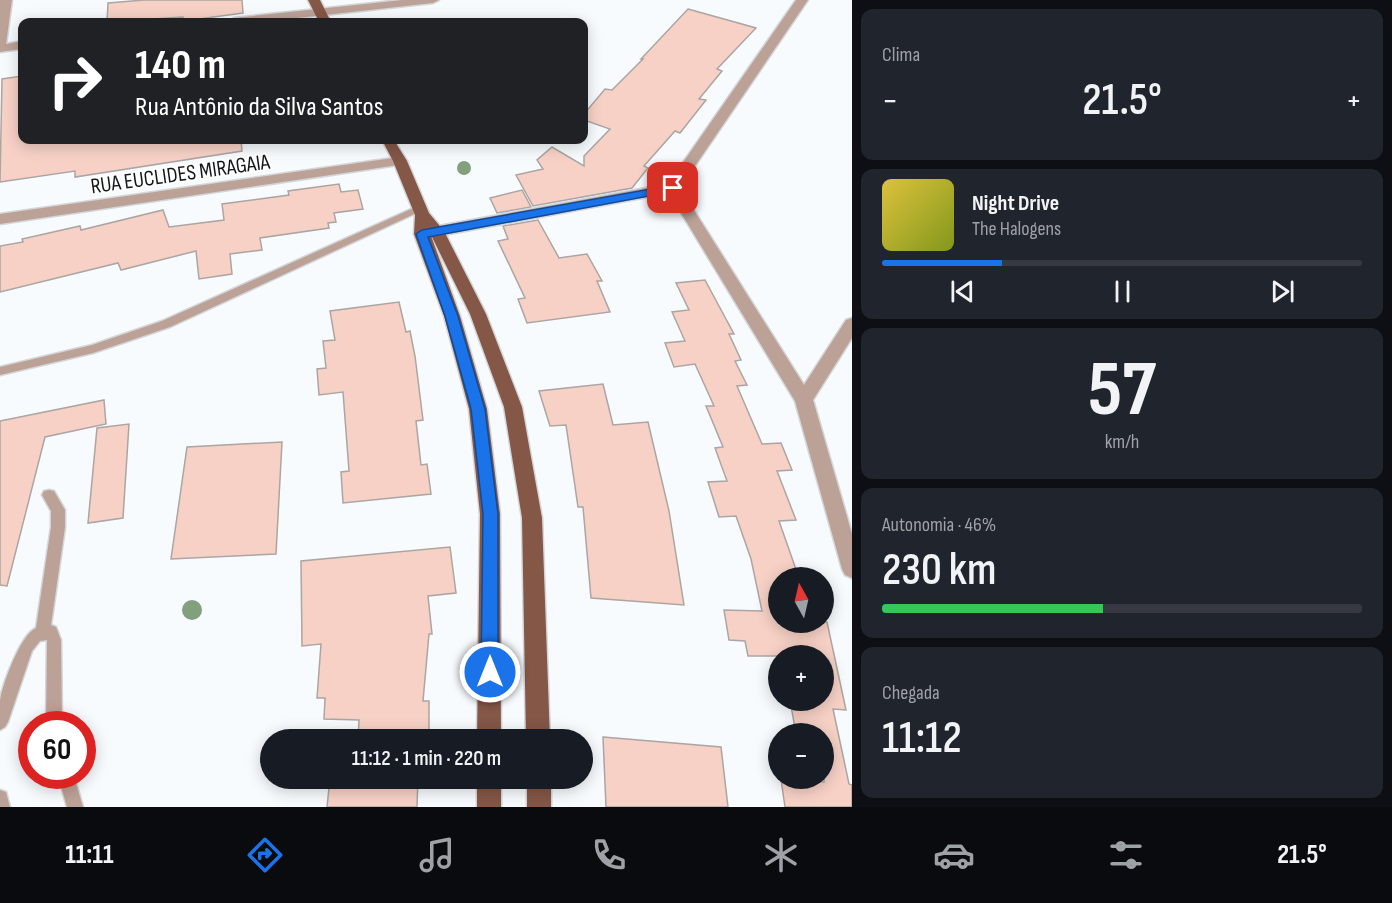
<!DOCTYPE html>
<html lang="pt">
<head>
<meta charset="utf-8">
<style>
	body { margin:0; font-family:"Sofia Sans Condensed",sans-serif; background:#20242c; color:#f1f3f6; height:100vh; display:flex; flex-direction:column; font-size:22px; white-space:nowrap }
	* { box-sizing:border-box; margin:0 }
	p { font-size:20px; color:#9ea1a6 }
	.icon { flex:none; width:33px; height:33px; fill:none; stroke:currentColor; stroke-width:2; stroke-linecap:round; stroke-linejoin:round }
	.map { position:relative; flex:1; overflow:hidden }
	.panel { display:flex; flex-direction:column; gap:9px; padding:9px; background:#0d0f14; width:540px }
	.panel>* { flex:none }
	.banner { position:absolute; left:18px; top:18px; width:570px; height:126px; border-radius:12px; box-shadow:0 3px 15px #0003; background:#202124; color:#fff; overflow:hidden }
	.needle { width:39px; rotate:352deg }
	.buttons { position:absolute; left:768px; top:567px; display:grid; gap:12px }
	.buttons a { display:grid; place-items:center; width:66px; height:66px; border-radius:50%; background:#171b24; box-shadow:0 3px 15px #0003; font-size:30px }
	.speed { position:absolute; left:18px; top:711px; display:flex; gap:12px; font-size:30px; font-weight:700; text-align:center }
	.speed>* { display:grid; place-content:center; width:78px; height:78px; border-radius:50%; background:#171b24; box-shadow:0 3px 15px #0003; line-height:1 }
	.speed .limit { border:9px solid #d22; background:#fff; color:#111 }
	.pin { position:absolute; display:grid; place-items:center; width:51px; height:51px; color:#fff; margin:-26px; border-radius:12px; box-shadow:0 3px 9px #0006 }
	.me { position:absolute; width:66px; margin:-33px; rotate:0deg; stroke-linejoin:round; filter:drop-shadow(0 0 4px #0008) }
	.turn { display:flex; align-items:center; gap:21px; height:126px; padding:0 18px; font-size:27px }
	.turn .icon { width:78px; height:78px; stroke-width:2.5 }
	.turn b { display:block; font-size:42px; line-height:51px }
	.big { font-size:45px; font-weight:600; line-height:1.1 }
	.panel .card { flex:1; display:flex; flex-direction:column; justify-content:center; gap:9px; min-width:0; padding:0 21px; border-radius:12px; background:#20242c }
	.panel .dial { align-items:center; gap:0 }
	.dial b { font-size:78px; line-height:1 }
	.song { display:flex; align-items:center; gap:18px }
	.cover { width:72px; height:72px; border-radius:9px; background:linear-gradient(135deg,hsl(50 70% 55%),hsl(70 70% 35%)) }
	.played { height:6px; border-radius:3px; background:linear-gradient(90deg,#1a73e8 25%,#363941 25%) }
	.keys { display:flex; justify-content:space-around; direction:ltr }
	.heat { display:flex; justify-content:space-between; align-items:center; font-size:33px; direction:ltr }
	.charge { height:9px; border-radius:4px; background:linear-gradient(90deg,#34c759 46%,#363941 0) }
	.trip { position:absolute; left:260px; top:729px; width:333px; height:60px; border-radius:30px; background:#171b24; box-shadow:0 3px 15px #0003; font-weight:600; line-height:60px; text-align:center }
	.tab-bar { display:flex; height:96px; justify-content:space-around; align-items:center; background:#090b0e; color:#9ea1a6 }
	.tab-bar .icon { width:42px; height:42px }
	.tab-bar .active { color:#1a73e8 }
	.tab-bar b { font-size:27px; color:#f1f3f6 }
	main { display:flex; flex:1; min-height:0 }
	.map>svg:first-child { display:block }
	.building { fill:#f7d1c6; stroke:#aba5a3; stroke-width:1.5 }
	.lines { fill:none; stroke-linecap:round; stroke-linejoin:round }
	.lane-casing { stroke:#d4d6d9; stroke-width:3 }
	.street-casing { stroke:#d4d6d9; stroke-width:3 }
	.primary-casing { stroke:#d4d6d9; stroke-width:3 }
	.lane { fill:#bca197; fill-rule:evenodd }
	.street { fill:#bca197; fill-rule:evenodd }
	.primary { fill:#845747; fill-rule:evenodd }
	.tree { fill:#829f7e }
	.route { fill:#1a73e8; stroke:#114b97; stroke-width:1.5 }
	.labels { text-anchor:middle; stroke-width:4.5; stroke-linejoin:round; paint-order:stroke }
	.street-label { font-size:22px; fill:#151618; stroke:#fff }
</style>
</head>
<body>
<main>
<div class="map">
<svg width="852" height="807" viewBox="0 0 852 807">
	<rect width="100%" height="100%" fill="#f8fbfe"/>
	<g class="building">
		<path d="M144,0H242L243,13L184,21L183,17L107,22L108,3Z"/>
		<path d="M688,9L756,28L717,69L722,71L699,99L706,100L691,119L680,133L675,131L644,166L648,168L632,188L533,206L516,175L543,169L537,160L552,147L584,166V156L610,129L584,120V114L605,89L612,90L643,59H641Z"/>
		<path d="M22,76V140H241L242,151L75,177V171L0,182L2,79Z"/>
		<path d="M339,184L341,192L358,190L363,209L334,213L336,222L328,223L329,228L260,238L262,250L230,254L232,274L199,279L196,251L121,270L118,263L0,292V246L23,242L22,239L80,226L81,230L163,210L169,227L224,220L222,204L289,195L288,191Z"/>
		<path d="M522,190L531,207L497,213L490,198Z"/>
		<path d="M538,220L559,258L587,254L602,281H597L610,312L527,323L518,299L525,298L498,241L508,239L503,226Z"/>
		<path d="M705,280L734,334H729L741,360L735,361L747,385L737,386L762,444L781,443L792,470L777,471L796,520L779,521L799,578H778V622H827L846,710L833,709L849,784L852,785V807H785L781,779L824,782V734H796L790,700H824V656H748L745,641L729,640L724,610L762,611L751,559L736,516L719,517L708,482L727,481L715,448L723,447L706,406H714L695,364L674,367L665,343L685,341L672,312L689,310L676,283Z"/>
		<path d="M399,302L406,332L410,331L415,356L423,420L416,421L421,465L427,464L431,494L343,503L341,472L349,471L343,392L319,395L317,369L326,368L323,341L335,340L330,311Z"/>
		<path d="M603,384L613,425L648,422L669,511L684,605L591,598L583,507H578L566,425L550,426L539,391Z"/>
		<path d="M104,400L106,424L45,437L7,586L0,585V421Z"/>
		<path d="M129,424L123,518L88,523L97,428Z"/>
		<path d="M282,442L276,554L171,559L187,447Z"/>
		<path d="M450,547L456,593L428,596L432,634H429L423,701H429V740H358L359,720L324,719L325,698H317L321,644L302,646L301,561Z"/>
		<path d="M603,737L721,747L728,807H606Z"/>
		<path d="M330,778H418L417,807H327Z"/>
	</g>
	<g class="lines">
		<g class="lane-casing">
			<g id="lane">
				<path d="M420,205L425,208L423,210L170,327L93,353L0,375V367L92,345L162,321Z"/>
				<path d="M49,490L54,491L65,510V527L51,625L56,627L61,640L62,724H46L47,640L40,641L32,651L8,722L5,727L0,730C0,720 0,711 0,701C2,685 21,634 36,628L51,527V511L42,495L44,491Z"/>
				<path d="M58,776H74L83,807H67Z"/>
				<path d="M0,790L6,792L10,807H0Z"/>
			</g>
		</g>
		<g class="street-casing">
			<g id="street">
				<path d="M0,0H12L6,44L22,41V49L0,52Z"/>
				<path d="M402,0H439L433,3L261,22H228L234,18Z"/>
				<path d="M796,0H808L680,188L804,385L846,320L852,318V338L813,400L852,534V578L845,575L842,569L795,401L669,193L422,239L414,234L422,229L668,184Z"/>
				<path d="M400,157L407,161L405,164L0,224V214Z"/>
			</g>
		</g>
		<g class="primary-casing">
			<g id="primary">
				<path d="M308,0H320L331,22H319Z"/>
				<path d="M382,140H394L407,161L429,213L444,231L486,314L522,407L542,518L550,740H526L522,518L504,407L470,314L430,233L460,316L487,409L500,514L501,740H477L480,514L469,409L444,316L414,234L415,215L393,161Z"/>
				<rect x="477" y="778" width="24" height="29"/>
				<rect x="527" y="778" width="24" height="29"/>
			</g>
		</g>
		<use href="#lane" class="lane"/>
		<use href="#street" class="street"/>
		<use href="#primary" class="primary"/>
	</g>
	<g class="tree">
		<circle cx="464" cy="168" r="7"/>
		<circle cx="192" cy="610" r="10"/>
	</g>
	<path class="route" d="M673,185L676,186V191L428,237L458,316L485,409L498,514V672L496,678L490,680L484,678L481,672L483,514L471,409L445,316L416,234L422,230Z"/>
	<g class="labels">
		<g class="street-label">
			<text transform="translate(180 173) rotate(-8)" y="8">RUA EUCLIDES MIRAGAIA</text>
		</g>
	</g>
</svg>
<div class="buttons">
<a><svg class="needle" viewBox="-14 -14 28 28"><path d="M0-13l5 13h-10z" fill="#e53935"/><path d="M0 13l5-13h-10z" fill="#9ea1a6"/></svg></a>
<a>+</a>
<a>−</a>
</div>
<div class="speed"><div class="limit">60</div></div>
<div class="pin" style="left:673px;top:188px;background:#d93025"><svg class="icon" aria-label="arrive" viewBox="0 0 24 24"><path d="M6 21V4h12l-3 4 3 4H6"/></svg></div>
<svg class="me" style="left:490px;top:672px" viewBox="-20 -20 40 40"><circle r="17" fill="#1a73e8" stroke="#fff" stroke-width="3"/><path d="M0-11L8 9 0 5-8 9z" fill="#fff"/></svg>
<div class="trip">11:12 · 1 min · 220 m</div>
<div class="banner">
<div class="turn"><svg class="icon" aria-label="right" viewBox="0 0 24 24"><path d="M7 20v-9h11M14 6l5 5-5 5"/></svg><div><b>140 m</b>Rua Antônio da Silva Santos</div></div>
</div>
</div>
<section class="panel">
<div class="card"><p>Clima</p>
<div class="heat"><a>−</a><b class="big">21.5°</b><a>+</a></div>
</div>
<div class="card">
<div class="song"><i class="cover"></i><div><b>Night Drive</b><p>The Halogens</p></div></div>
<div class="played"></div>
<div class="keys"><svg class="icon" aria-label="previous" viewBox="0 0 24 24"><path d="M18 5L8 12l10 7zM5 5v14"/></svg><svg class="icon" aria-label="pause" viewBox="0 0 24 24"><path d="M8 5v14M16 5v14"/></svg><svg class="icon" aria-label="next" viewBox="0 0 24 24"><path d="M6 5l10 7-10 7zM19 5v14"/></svg></div>
</div>
<div class="card dial"><b>57</b><p>km/h</p></div>
<div class="card"><p>Autonomia · 46%</p><b class="big">230 km</b><div class="charge"></div></div>
<div class="card"><p>Chegada</p><b class="big">11:12</b></div>
</section>
</main>
<nav class="tab-bar">
<b>11:11</b>
<svg class="icon active" aria-label="directions" viewBox="0 0 24 24"><path d="M12 3l9 9-9 9-9-9zM9 14v-3h6M13 9l2 2-2 2"/></svg>
<svg class="icon" aria-label="music" viewBox="0 0 24 24"><path d="M9 18V5l10-2v13"/><circle cx="6" cy="18" r="3"/><circle cx="16" cy="16" r="3"/></svg>
<svg class="icon" aria-label="phone" viewBox="0 0 24 24"><path d="M5 4h4l2 5-3 2q2 4 5 5l2-3 5 2v4C11 20 4 13 5 4z"/></svg>
<svg class="icon" aria-label="climate" viewBox="0 0 24 24"><path d="M12 3v18M4 7l16 10M4 17L20 7"/></svg>
<svg class="icon" aria-label="car" viewBox="0 0 24 24"><path d="M5 17H2v-5l4-1 3-4h7l3 4 3 1v5h-3M9 17h6M6 11h13"/><circle cx="7" cy="17" r="2"/><circle cx="17" cy="17" r="2"/></svg>
<svg class="icon" aria-label="filters" viewBox="0 0 24 24"><path d="M4 7h16M4 17h16"/><circle cx="9" cy="7" r="2"/><circle cx="15" cy="17" r="2"/></svg>
<b>21.5°</b>
</nav>
</body>
</html>
